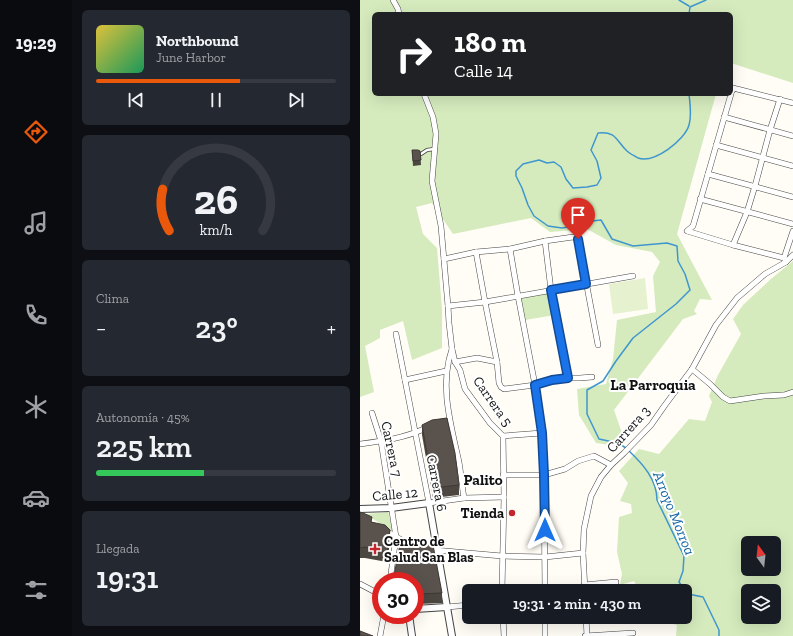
<!DOCTYPE html>
<html lang="es">
<head>
<meta charset="utf-8">
<style>
	body { margin:0; font-family:"Zilla Slab",serif; background:#242831; color:#f1f3f6; height:100vh; display:flex; flex-direction:column; font-size:15px; white-space:nowrap }
	* { box-sizing:border-box; margin:0 }
	p { font-size:13px; color:#9ea1a6 }
	.icon { flex:none; width:22px; height:22px; fill:none; stroke:currentColor; stroke-width:2; stroke-linecap:round; stroke-linejoin:round }
	.map { position:relative; flex:1; overflow:hidden }
	.details { display:flex; flex-direction:column; gap:10px; padding:10px; background:#0d0f14; width:288px }
	.details>* { flex:none }
	.banner { position:absolute; left:12px; top:12px; width:361px; height:84px; border-radius:6px; box-shadow:0 4px 16px #0002; background:#202124; color:#fff; overflow:hidden }
	.needle { width:26px; rotate:345deg }
	.tools { position:absolute; left:381px; top:536px; display:grid; gap:8px }
	.tools a { display:grid; place-items:center; width:40px; height:40px; border-radius:6px; background:#171b24; box-shadow:0 4px 16px #0002; font-size:20px }
	.speed { position:absolute; left:12px; top:572px; display:flex; gap:8px; font-size:20px; font-weight:700; text-align:center }
	.speed>* { display:grid; place-content:center; width:52px; height:52px; border-radius:50%; background:#171b24; box-shadow:0 4px 16px #0002; line-height:1 }
	.speed .limit { border:6px solid #d22; background:#fff; color:#111 }
	.pin { position:absolute; display:grid; place-items:center; width:34px; height:34px; color:#fff; margin:-41px -17px; border-radius:50% 50% 50% 0; rotate:-45deg; box-shadow:0 0 4px #0007 }
	.pin .icon { rotate:45deg }
	.me { position:absolute; width:44px; margin:-22px; rotate:0deg; stroke-linejoin:round; filter:drop-shadow(0 0 3px #0008) }
	.turn { display:flex; align-items:center; gap:14px; height:84px; padding:0 16px; font-size:18px }
	.turn .icon { width:52px; height:52px; stroke-width:2.5 }
	.turn b { display:block; font-size:28px; line-height:34px }
	.big { font-size:30px; font-weight:600; line-height:1.1 }
	.details .tile { flex:1; display:flex; flex-direction:column; justify-content:center; gap:6px; min-width:0; padding:0 14px; border-radius:6px; background:#242831 }
	.details .dial { align-items:center; gap:0 }
	.dial svg { height:104px; overflow:visible; fill:none; stroke:#363941; stroke-width:7; stroke-linecap:round; text-anchor:middle }
	.dial text { fill:#f1f3f6; stroke:none }
	.song { display:flex; align-items:center; gap:12px }
	.cover { width:48px; height:48px; border-radius:6px; background:linear-gradient(135deg,hsl(50 70% 55%),hsl(150 70% 35%)) }
	.played { height:4px; border-radius:2px; background:linear-gradient(90deg,#ea580c 60%,#363941 60%) }
	.keys { display:flex; justify-content:space-around; direction:ltr }
	.heat { display:flex; justify-content:space-between; align-items:center; font-size:22px; direction:ltr }
	.charge { height:6px; border-radius:3px; background:linear-gradient(90deg,#34c759 45%,#363941 0) }
	.trip { position:absolute; left:102px; top:584px; width:230px; height:40px; border-radius:6px; background:#171b24; box-shadow:0 4px 16px #0002; font-weight:600; line-height:40px; text-align:center }
	main { display:flex; flex:1; min-height:0 }
	.dock { display:flex; flex-direction:column; width:72px; justify-content:space-around; align-items:center; background:#090b0e; color:#9ea1a6 }
	.dock .icon { width:28px; height:28px }
	.dock .on { color:#ea580c }
	.dock b { font-size:18px; color:#f1f3f6 }
	.map>svg:first-child { display:block }
	.grass { fill:#d5ebbd; fill-rule:evenodd }
	.pitch { fill:#e6f2cf }
	.lines { fill:none; stroke-linecap:round; stroke-linejoin:round }
	.stream { stroke:#3f96cf; stroke-width:1.5 }
	.service-casing { stroke:#444; stroke-width:4 }
	.minor-casing { stroke:#444; stroke-width:6 }
	.tertiary-casing { stroke:#444; stroke-width:8 }
	.service { stroke:#fff; stroke-width:2.5 }
	.minor { stroke:#fff; stroke-width:5 }
	.tertiary { stroke:#fff; stroke-width:6 }
	.wall { fill:#4d4742 }
	.shaded-wall { fill:#3f3936 }
	.building { fill:#5a524d; stroke:#3f3936 }
	.route-casing { stroke:#114b97; stroke-width:10 }
	.route { stroke:#1a73e8; stroke-width:7 }
	.poi-dot { fill:#c4262e; stroke:#fff; stroke-width:1.5 }
	.labels { text-anchor:middle; stroke-width:4; stroke-linejoin:round; paint-order:stroke }
	.street-label { font-size:14px; fill:#111; stroke:#fff }
	.poi-label { font-size:14px; font-weight:bold; fill:#111; stroke:#fff; text-anchor:end }
	.neighbourhood-label { font-size:15px; font-weight:bold; fill:#111; stroke:#fff }
	.water-label { font-size:15px; font-style:italic; fill:#1768a6; stroke:#fff }
</style>
</head>
<body>
<main>
<nav class="dock">
<b>19:29</b>
<svg class="icon on" aria-label="directions" viewBox="0 0 24 24"><path d="M12 3l9 9-9 9-9-9zM9 14v-3h6M13 9l2 2-2 2"/></svg>
<svg class="icon" aria-label="music" viewBox="0 0 24 24"><path d="M9 18V5l10-2v13"/><circle cx="6" cy="18" r="3"/><circle cx="16" cy="16" r="3"/></svg>
<svg class="icon" aria-label="phone" viewBox="0 0 24 24"><path d="M5 4h4l2 5-3 2q2 4 5 5l2-3 5 2v4C11 20 4 13 5 4z"/></svg>
<svg class="icon" aria-label="climate" viewBox="0 0 24 24"><path d="M12 3v18M4 7l16 10M4 17L20 7"/></svg>
<svg class="icon" aria-label="car" viewBox="0 0 24 24"><path d="M5 17H2v-5l4-1 3-4h7l3 4 3 1v5h-3M9 17h6M6 11h13"/><circle cx="7" cy="17" r="2"/><circle cx="17" cy="17" r="2"/></svg>
<svg class="icon" aria-label="filters" viewBox="0 0 24 24"><path d="M4 7h16M4 17h16"/><circle cx="9" cy="7" r="2"/><circle cx="15" cy="17" r="2"/></svg>
</nav>
<section class="details">
<div class="tile">
<div class="song"><i class="cover"></i><div><b>Northbound</b><p>June Harbor</p></div></div>
<div class="played"></div>
<div class="keys"><svg class="icon" aria-label="previous" viewBox="0 0 24 24"><path d="M18 5L8 12l10 7zM5 5v14"/></svg><svg class="icon" aria-label="pause" viewBox="0 0 24 24"><path d="M8 5v14M16 5v14"/></svg><svg class="icon" aria-label="next" viewBox="0 0 24 24"><path d="M6 5l10 7-10 7zM19 5v14"/></svg></div>
</div>
<div class="tile dial"><svg viewBox="0 0 100 80">
<path d="M14 69A42 42 0 1 1 86 69"/>
<path d="M14 69A42 42 0 0 1 9 37" stroke="#ea580c"/>
<text x="50" y="56" font-size="32" font-weight="700">26</text>
<text x="50" y="72" font-size="11">km/h</text>
</svg></div>
<div class="tile"><p>Clima</p>
<div class="heat"><a>−</a><b class="big">23°</b><a>+</a></div>
</div>
<div class="tile"><p>Autonomía · 45%</p><b class="big">225 km</b><div class="charge"></div></div>
<div class="tile"><p>Llegada</p><b class="big">19:31</b></div>
</section>
<div class="map">
<svg width="433" height="636" viewBox="0 0 433 636">
	<rect width="100%" height="100%" fill="#fffdf5"/>
	<g class="grass">
		<path d="M0,0H433V83L371,63V14H14V94H356L317,234L352,300L340,299L334,311L337,314L323,319L254,410L264,439L257,446L236,443L219,415L217,389L246,384L253,359L257,320L296,312L293,276L300,262L292,252L256,245L227,229L190,232L171,218L93,234L72,203L56,207L63,234L77,248L82,309V348L52,360L43,321L20,330V338L5,346L14,392L0,397Z"/>
		<path d="M433,261V636H316L317,625L285,617L273,618V617H325V591H279L274,581L260,585L262,574L257,552L259,517L272,513L271,504L260,501L268,483L259,471L279,449L299,454L329,419L345,421L352,402L349,396L358,375L381,334L373,319L383,305L411,279ZM388,543H414V569H388ZM388,591H414V617H388Z"/>
		<path d="M191,293L195,315L165,320L161,298Z"/>
		<path d="M28,512L34,532H32L6,514Z"/>
	</g>
	<path class="pitch" d="M285,278L288,309L253,314L249,284Z"/>
	<g class="lines">
		<g class="stream">
			<path d="M319,0L329,6"/>
			<path d="M329,14L330,7L346,0"/>
			<path d="M266,448L258,443L239,439L227,414V390L243,381L256,361L273,338L316,304L330,290L325,274L318,261L317,246L307,243L273,246L252,239L241,220L232,221L215,226L202,228L188,226L174,216L168,205L162,188L156,176V171L163,164L179,160L187,163L194,162L201,167L206,179L213,188L227,187L237,185L241,178L237,161L231,150L238,133C257,131 256,141 267,151C270,154 275,156 278,158C294,164 325,140 329,125C332,115 330,104 329,94"/>
			<path d="M269,451C283,464 297,480 297,500L324,556L323,571L319,582L328,594L343,597L359,630V636"/>
		</g>
		<g class="service-casing">
			<path id="service" d="M61,154L67,150L74,149"/>
		</g>
		<g class="minor-casing">
			<g id="minor">
				<path d="M33,0L38,9L39,14"/>
				<path d="M371,93L374,88L377,89L433,103"/>
				<path d="M64,94L73,117L76,134L72,181L81,226L88,306L89,323L92,349L95,362L100,370L105,389L130,423L143,436L144,497L142,591"/>
				<path d="M371,94L333,226L327,231L373,245L424,258L426,262"/>
				<path d="M364,117L433,136"/>
				<path d="M356,145L433,166"/>
				<path d="M348,174L433,197"/>
				<path d="M340,199L433,224"/>
				<path d="M185,241L191,290L208,378"/>
				<path d="M373,245L387,212L395,186L410,130L420,99"/>
				<path d="M150,249L158,296L175,385L182,433L184,475L185,591"/>
				<path d="M116,252L125,302L137,362L139,383L141,387L144,389L175,385L192,380L208,378H220L232,377"/>
				<path d="M424,258L433,231"/>
				<path d="M84,259L116,252L150,249L185,241L213,237L218,239L238,345"/>
				<path d="M88,306L125,302L273,276"/>
				<path d="M36,334L69,503L104,498L144,497"/>
				<path d="M92,349C79,386 91,425 99,462C101,474 102,486 104,498"/>
				<path d="M95,362L117,358L137,362"/>
				<path d="M332,369L350,384L363,397L370,401L404,396L424,395L433,392"/>
				<path d="M45,380L86,371"/>
				<path d="M12,413L21,441L36,537L30,581"/>
				<path d="M143,436L182,433"/>
				<path d="M0,444C23,441 45,438 66,428"/>
				<path d="M143,475H184L205,469L218,461L234,456L251,465"/>
				<path d="M26,531L47,543"/>
				<path d="M74,550L142,556L185,557L223,553"/>
				<path d="M0,584L21,595"/>
				<path d="M224,585L256,582"/>
				<path d="M225,591L223,553L224,529L231,496L241,477L251,465L264,453L291,425L305,405L332,369L356,325L377,298L405,274L426,262L433,255"/>
				<path d="M87,607L109,605"/>
				<path d="M143,617L144,636"/>
				<path d="M185,617V636"/>
				<path d="M226,617L227,636"/>
				<path d="M20,636L24,615"/>
				<path d="M225,636L273,633"/>
			</g>
		</g>
		<g class="tertiary-casing">
			<g id="tertiary">
				<path d="M0,509L31,508L69,503L92,636"/>
				<path d="M55,609L87,607"/>
				<path d="M49,615L52,636"/>
			</g>
		</g>
		<use href="#service" class="service"/>
		<use href="#minor" class="minor"/>
		<use href="#tertiary" class="tertiary"/>
	</g>
	<g class="wall">
		<path d="M52,150L60,151L61,165L53,166Z"/>
		<path d="M62,425L99,485V495L73,498L62,435Z"/>
		<path d="M0,512L12,522L30,540L27,562L5,558H0Z"/>
		<path d="M55,581L82,593V603L58,604H55Z"/>
	</g>
	<path class="shaded-wall" d="M30,530V540L27,562V552Z"/>
	<g class="building">
		<path d="M52,150H58L60,151L61,160L53,161Z"/>
		<path d="M87,418L95,453L99,485L73,488L62,425L72,420Z"/>
		<path d="M0,512L3,513L12,517L11,522L25,525L30,530L27,552L5,547L0,548Z"/>
		<path d="M41,539L73,545L82,593L58,594L55,593V581H33Z"/>
		<path d="M0,631L13,636H0Z"/>
	</g>
	<g class="lines">
		<g class="route-casing">
			<path id="route" d="M185,530L184,475L182,433L175,385L192,380L208,378L191,290L226,284L218,239"/>
		</g>
		<use href="#route" class="route"/>
	</g>
	<g class="poi-dot">
		<circle cx="152" cy="513" r="4"/>
		<path d="M13 543h4v4h4v4h-4v4h-4v-4h-4v-4h4z"/>
	</g>
	<g class="labels">
		<g class="street-label">
			<text transform="translate(133 401) rotate(55)" y="5">Carrera 5</text>
			<text transform="translate(268 429) rotate(-48)" y="5">Carrera 3</text>
			<text transform="translate(32 449) rotate(78)" y="5">Carrera 7</text>
			<text transform="translate(77 483) rotate(79)" y="5">Carrera 6</text>
			<text transform="translate(35 494) rotate(-5)" y="5">Calle 12</text>
		</g>
		<g class="poi-label">
			<text x="144" y="518">Tienda</text>
			<text x="24" y="546" text-anchor="start">Centro de<tspan x="24" dy="16">Salud San Blas</tspan></text>
		</g>
		<g class="neighbourhood-label">
			<text x="293" y="390">La Parroquia</text>
			<text x="123" y="485">Palito</text>
		</g>
		<g class="water-label">
			<text transform="translate(314 513) rotate(68)" y="5">Arroyo Morroa</text>
		</g>
	</g>
</svg>
<div class="tools">
<a><svg class="needle" viewBox="-14 -14 28 28"><path d="M0-13l5 13h-10z" fill="#e53935"/><path d="M0 13l5-13h-10z" fill="#9ea1a6"/></svg></a>
<a><svg class="icon" aria-label="layers" viewBox="0 0 24 24"><path d="M12 4l9 5-9 5-9-5zM3 14l9 5 9-5"/></svg></a>
</div>
<div class="speed"><div class="limit">30</div></div>
<div class="pin" style="left:218px;top:239px;background:#d93025"><svg class="icon" aria-label="arrive" viewBox="0 0 24 24"><path d="M6 21V4h12l-3 4 3 4H6"/></svg></div>
<svg class="me" style="left:185px;top:530px" viewBox="-20 -20 40 40"><path d="M0-17L14 15 0 8-14 15z" fill="#1a73e8" stroke="#fff" stroke-width="4"/></svg>
<div class="trip">19:31 · 2 min · 430 m</div>
<div class="banner">
<div class="turn"><svg class="icon" aria-label="right" viewBox="0 0 24 24"><path d="M7 20v-9h11M14 6l5 5-5 5"/></svg><div><b>180 m</b>Calle 14</div></div>
</div>
</div>
</main>
</body>
</html>
